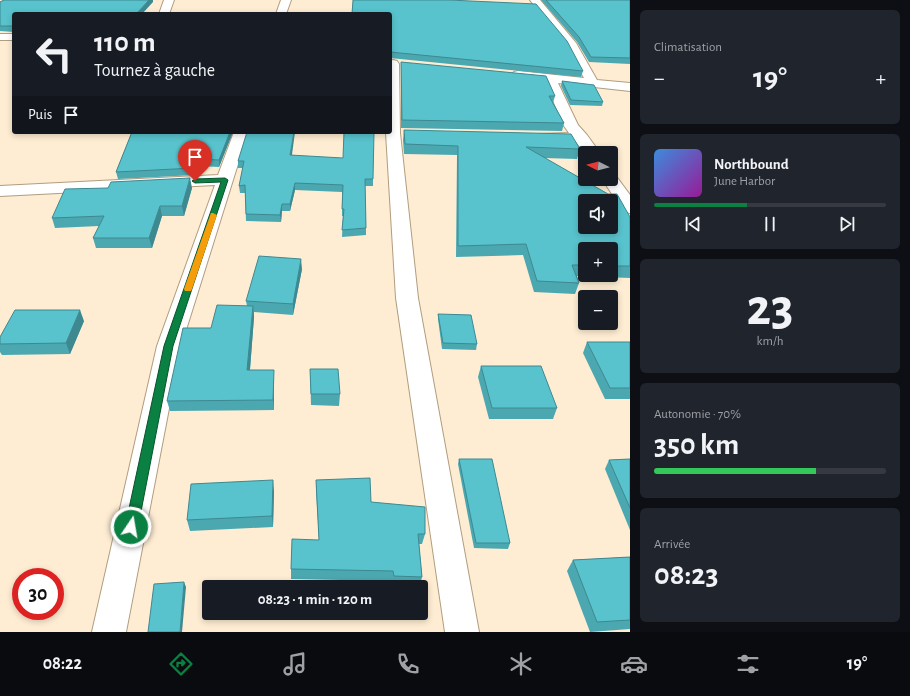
<!DOCTYPE html>
<html lang="fr">
<head>
<meta charset="utf-8">
<style>
	body { margin:0; font-family:"Alegreya Sans",sans-serif; background:#20242c; color:#f1f3f6; height:100vh; display:flex; flex-direction:column; font-size:15px; white-space:nowrap }
	* { box-sizing:border-box; margin:0 }
	p { font-size:13px; color:#9ea1a6 }
	.icon { flex:none; width:22px; height:22px; fill:none; stroke:currentColor; stroke-width:2; stroke-linecap:round; stroke-linejoin:round }
	.map { position:relative; flex:1; overflow:hidden }
	.drawer { display:flex; flex-direction:column; gap:10px; padding:10px; background:#0d0f14; width:280px }
	.drawer>* { flex:none }
	.hud { position:absolute; left:12px; top:12px; width:380px; height:122px; border-radius:4px; box-shadow:0 2px 6px #0003; background:#171b24; color:#f1f3f6; overflow:hidden }
	.needle { width:26px; rotate:276deg }
	.buttons { position:absolute; left:578px; top:146px; display:grid; gap:8px }
	.buttons a { display:grid; place-items:center; width:40px; height:40px; border-radius:4px; background:#171b24; box-shadow:0 2px 6px #0003; font-size:20px }
	.speed { position:absolute; left:12px; top:568px; display:flex; gap:8px; font-size:20px; font-weight:700; text-align:center }
	.speed>* { display:grid; place-content:center; width:52px; height:52px; border-radius:50%; background:#171b24; box-shadow:0 2px 6px #0003; line-height:1 }
	.speed .limit { border:6px solid #d22; background:#fff; color:#111 }
	.pin { position:absolute; display:grid; place-items:center; width:34px; height:34px; color:#fff; margin:-41px -17px; border-radius:50% 50% 50% 0; rotate:-45deg; box-shadow:0 0 4px #0007 }
	.pin .icon { rotate:45deg }
	.me { position:absolute; width:44px; margin:-22px; rotate:12deg; stroke-linejoin:round; filter:drop-shadow(0 0 3px #0008) }
	.turn { display:flex; align-items:center; gap:14px; height:84px; padding:0 16px; font-size:18px }
	.turn .icon { width:52px; height:52px; stroke-width:2.5 }
	.turn b { display:block; font-size:28px; line-height:34px }
	.then { display:flex; align-items:center; height:38px; padding:0 16px; background:#0003; gap:8px; font-size:15px }
	.big { font-size:30px; font-weight:700; line-height:1.1 }
	.drawer .card { flex:1; display:flex; flex-direction:column; justify-content:center; gap:6px; min-width:0; padding:0 14px; border-radius:6px; background:#20242c }
	.drawer .dial { align-items:center; gap:0 }
	.dial b { font-size:52px; line-height:1 }
	.song { display:flex; align-items:center; gap:12px }
	.cover { width:48px; height:48px; border-radius:6px; background:linear-gradient(135deg,hsl(210 70% 55%),hsl(300 70% 35%)) }
	.played { height:4px; border-radius:2px; background:linear-gradient(90deg,#0b8043 40%,#363941 40%) }
	.keys { display:flex; justify-content:space-around; direction:ltr }
	.heat { display:flex; justify-content:space-between; align-items:center; font-size:22px; direction:ltr }
	.charge { height:6px; border-radius:3px; background:linear-gradient(90deg,#34c759 70%,#363941 0) }
	.trip { position:absolute; left:202px; top:580px; width:226px; height:40px; border-radius:4px; background:#171b24; box-shadow:0 2px 6px #0003; font-weight:700; line-height:40px; text-align:center }
	.dock { display:flex; height:64px; justify-content:space-around; align-items:center; background:#090b0e; color:#9ea1a6 }
	.dock .icon { width:28px; height:28px }
	.dock .active { color:#0b8043 }
	.dock b { font-size:18px; color:#f1f3f6 }
	main { display:flex; flex:1; min-height:0 }
	.map>svg:first-child { display:block }
	.lines { fill:none; stroke-linecap:round; stroke-linejoin:round }
	.minor-casing { stroke:#b19d7f; stroke-width:2 }
	.minor { fill:#fff; fill-rule:evenodd }
	.wall { fill:#4ca8b0; fill-rule:evenodd }
	.shaded-wall { fill:#3e8890 }
	.building { fill:#58c3cd; stroke:#3e8890; fill-rule:evenodd }
	.route { fill:#0b8043; stroke:#07532c }
	.slow { fill:#f59e0b }
</style>
</head>
<body>
<main>
<div class="map">
<svg width="630" height="632" viewBox="0 0 630 632">
	<rect width="100%" height="100%" fill="#feedd3"/>
	<g class="lines">
		<g class="minor-casing">
			<g id="minor">
				<path d="M164,0H174L169,14H159Z"/>
				<path d="M281,0H291L286,14H276Z"/>
				<path d="M530,0H540L576,43L597,80L630,83V91L558,83L578,125L587,135L600,153H585V154L576,142L539,140L537,137L539,134L569,133L564,126L545,82L514,78L512,75L514,72L518,71L584,78L567,46Z"/>
				<rect x="0" y="34" width="14" height="6"/>
				<path d="M393,60L397,61L399,64L400,133L418,298L479,632H445L396,298L386,133L390,132V61Z"/>
				<path d="M234,132H248L181,346L126,632H92L157,346L215,185L0,196V186L218,175Z"/>
				<path d="M611,174L616,176L630,195V213L624,212L602,179H611Z"/>
			</g>
		</g>
		<use href="#minor" class="minor"/>
	</g>
	<g class="wall">
		<path d="M4,0H153V2L14,14V32L0,31V2Z"/>
		<path d="M541,0H630V64L589,62L577,42Z"/>
		<path d="M390,14L583,71L581,77L390,58Z"/>
		<path d="M401,62L555,96L553,103L564,123L562,131L401,128Z"/>
		<path d="M562,81L603,102L602,106L570,105L561,86Z"/>
		<path d="M404,130L580,149L577,159L544,158L630,217V278L577,276L579,283L575,294L534,292L523,255L456,257L457,155L404,154L403,140ZM585,249H611V275H585Z"/>
		<path d="M97,132H233L219,167L198,166L195,175L118,179L116,172L131,134L98,133Z"/>
		<path d="M292,155L373,179V186H365L366,228V235L342,237L343,216H342V192L295,190L290,211H282L281,222L246,221L245,193H240L239,186L243,168H238V161Z"/>
		<path d="M192,188L184,216H162L152,248H96L93,238L99,226L55,228L52,218Z"/>
		<path d="M302,269L293,315L254,312V317L250,370L274,381V410L170,411L167,401L211,328L247,306L246,301Z"/>
		<path d="M438,314L477,344L476,350L442,349L438,319Z"/>
		<path d="M84,321L70,354L2,355L0,352V337Z"/>
		<path d="M587,342H630V399H605L583,353Z"/>
		<path d="M481,366L557,408L553,419H489L478,377Z"/>
		<path d="M310,369L340,394L339,406L311,405Z"/>
		<path d="M459,459L510,543L508,549L474,548L458,464Z"/>
		<path d="M630,459V530L605,469L609,460Z"/>
		<path d="M316,480L371,502L425,534L422,544H419L422,577L420,586H392L391,581L291,579V569L319,540L316,490Z"/>
		<path d="M274,491L273,527L190,531L187,520Z"/>
		<path d="M630,557V629L590,632L567,571L573,560Z"/>
	</g>
	<g class="shaded-wall">
		<path d="M149,0H153V2L142,14H136Z"/>
		<path d="M230,132H233L219,167V160Z"/>
		<path d="M294,132H295L291,162L290,155Z"/>
		<path d="M197,159L198,166L195,175L194,168Z"/>
		<path d="M190,178L192,188L184,216L182,206Z"/>
		<path d="M295,183V190L290,211V204Z"/>
		<path d="M282,204V211L281,222L280,215Z"/>
		<path d="M160,206L162,216L152,248L149,238Z"/>
		<path d="M301,259L302,269L293,315V304Z"/>
		<path d="M253,306L254,317L249,381L247,370Z"/>
		<path d="M80,310L84,321L70,354L66,343Z"/>
		<path d="M274,370V410L273,400Z"/>
		<path d="M273,480L274,491L273,527L272,516Z"/>
		<path d="M184,582L186,587L182,632H180Z"/>
	</g>
	<g class="building">
		<path d="M4,0H149L136,14H14V26H0V2Z"/>
		<path d="M353,0H449L536,4L567,41L583,71L390,52V14H352Z"/>
		<path d="M546,0H630V58L591,57L579,37Z"/>
		<path d="M401,62L546,76L555,96H549L564,123L402,120Z"/>
		<path d="M562,81L594,85L603,102L571,100Z"/>
		<path d="M404,130L571,134L580,149L526,147L608,194H617L630,217V266H611V249H585V265H572L579,283L537,281L526,244L458,246V146L405,144ZM585,201H611V227H585Z"/>
		<path d="M132,132H230L219,160L197,159L194,168L116,172Z"/>
		<path d="M247,132H294L290,155L343,158L344,132H374L373,179H365L366,228L342,230L344,209H342L343,185L295,183L290,204H282L280,215L246,214L245,185L239,186L244,161H238Z"/>
		<path d="M190,178L182,206H160L149,238H93L104,216L52,218L65,189L108,188L111,182Z"/>
		<path d="M259,256L301,259L293,304L246,301Z"/>
		<path d="M217,305L253,306L247,370H274L273,400L167,401L183,328H211Z"/>
		<path d="M15,310H80L66,343L0,344V337Z"/>
		<path d="M438,314L471,315L477,344L443,343Z"/>
		<path d="M587,342H630V388H610Z"/>
		<path d="M481,366H541L557,408H492Z"/>
		<path d="M310,369H338L340,394H311Z"/>
		<path d="M459,459H492L510,543H476Z"/>
		<path d="M630,459V508L609,460Z"/>
		<path d="M370,478L371,502L425,507V534H418L422,577L394,576L393,571L291,569L292,539L319,540L316,480Z"/>
		<path d="M273,480L272,516L187,520L191,484Z"/>
		<path d="M630,557V620L597,622L573,560Z"/>
		<path d="M184,582L180,632H148L154,584Z"/>
	</g>
	<path class="route" d="M225,178L228,180L173,346L138,527L136,531L131,532L127,531L125,527L164,346L221,182L195,183L192,181L195,179Z"/>
	<path class="slow" d="M211,213H213L217,215L192,289L191,291H185L184,289Z"/>
</svg>
<div class="buttons">
<a><svg class="needle" viewBox="-14 -14 28 28"><path d="M0-13l5 13h-10z" fill="#e53935"/><path d="M0 13l5-13h-10z" fill="#9ea1a6"/></svg></a>
<a><svg class="icon" aria-label="sound" viewBox="0 0 24 24"><path d="M4 9h4l5-4v14l-5-4H4zM17 9q2 3 0 6"/></svg></a>
<a>+</a>
<a>−</a>
</div>
<div class="speed"><div class="limit">30</div></div>
<div class="pin" style="left:195px;top:181px;background:#d93025"><svg class="icon" aria-label="arrive" viewBox="0 0 24 24"><path d="M6 21V4h12l-3 4 3 4H6"/></svg></div>
<svg class="me" style="left:131px;top:527px" viewBox="-20 -20 40 40"><circle r="17" fill="#0b8043" stroke="#fff" stroke-width="3"/><path d="M0-11L8 9 0 5-8 9z" fill="#fff"/></svg>
<div class="trip">08:23 · 1 min · 120 m</div>
<div class="hud">
<div class="turn"><svg class="icon" aria-label="left" viewBox="0 0 24 24"><path d="M17 20v-9H6M10 6l-5 5 5 5"/></svg><div><b>110 m</b>Tournez à gauche</div></div>
<div class="then">Puis<svg class="icon" aria-label="arrive" viewBox="0 0 24 24"><path d="M6 21V4h12l-3 4 3 4H6"/></svg></div>
</div>
</div>
<section class="drawer">
<div class="card"><p>Climatisation</p>
<div class="heat"><a>−</a><b class="big">19°</b><a>+</a></div>
</div>
<div class="card">
<div class="song"><i class="cover"></i><div><b>Northbound</b><p>June Harbor</p></div></div>
<div class="played"></div>
<div class="keys"><svg class="icon" aria-label="previous" viewBox="0 0 24 24"><path d="M18 5L8 12l10 7zM5 5v14"/></svg><svg class="icon" aria-label="pause" viewBox="0 0 24 24"><path d="M8 5v14M16 5v14"/></svg><svg class="icon" aria-label="next" viewBox="0 0 24 24"><path d="M6 5l10 7-10 7zM19 5v14"/></svg></div>
</div>
<div class="card dial"><b>23</b><p>km/h</p></div>
<div class="card"><p>Autonomie · 70%</p><b class="big">350 km</b><div class="charge"></div></div>
<div class="card"><p>Arrivée</p><b class="big">08:23</b></div>
</section>
</main>
<nav class="dock">
<b>08:22</b>
<svg class="icon active" aria-label="directions" viewBox="0 0 24 24"><path d="M12 3l9 9-9 9-9-9zM9 14v-3h6M13 9l2 2-2 2"/></svg>
<svg class="icon" aria-label="music" viewBox="0 0 24 24"><path d="M9 18V5l10-2v13"/><circle cx="6" cy="18" r="3"/><circle cx="16" cy="16" r="3"/></svg>
<svg class="icon" aria-label="phone" viewBox="0 0 24 24"><path d="M5 4h4l2 5-3 2q2 4 5 5l2-3 5 2v4C11 20 4 13 5 4z"/></svg>
<svg class="icon" aria-label="climate" viewBox="0 0 24 24"><path d="M12 3v18M4 7l16 10M4 17L20 7"/></svg>
<svg class="icon" aria-label="car" viewBox="0 0 24 24"><path d="M5 17H2v-5l4-1 3-4h7l3 4 3 1v5h-3M9 17h6M6 11h13"/><circle cx="7" cy="17" r="2"/><circle cx="17" cy="17" r="2"/></svg>
<svg class="icon" aria-label="filters" viewBox="0 0 24 24"><path d="M4 7h16M4 17h16"/><circle cx="9" cy="7" r="2"/><circle cx="15" cy="17" r="2"/></svg>
<b>19°</b>
</nav>
</body>
</html>
